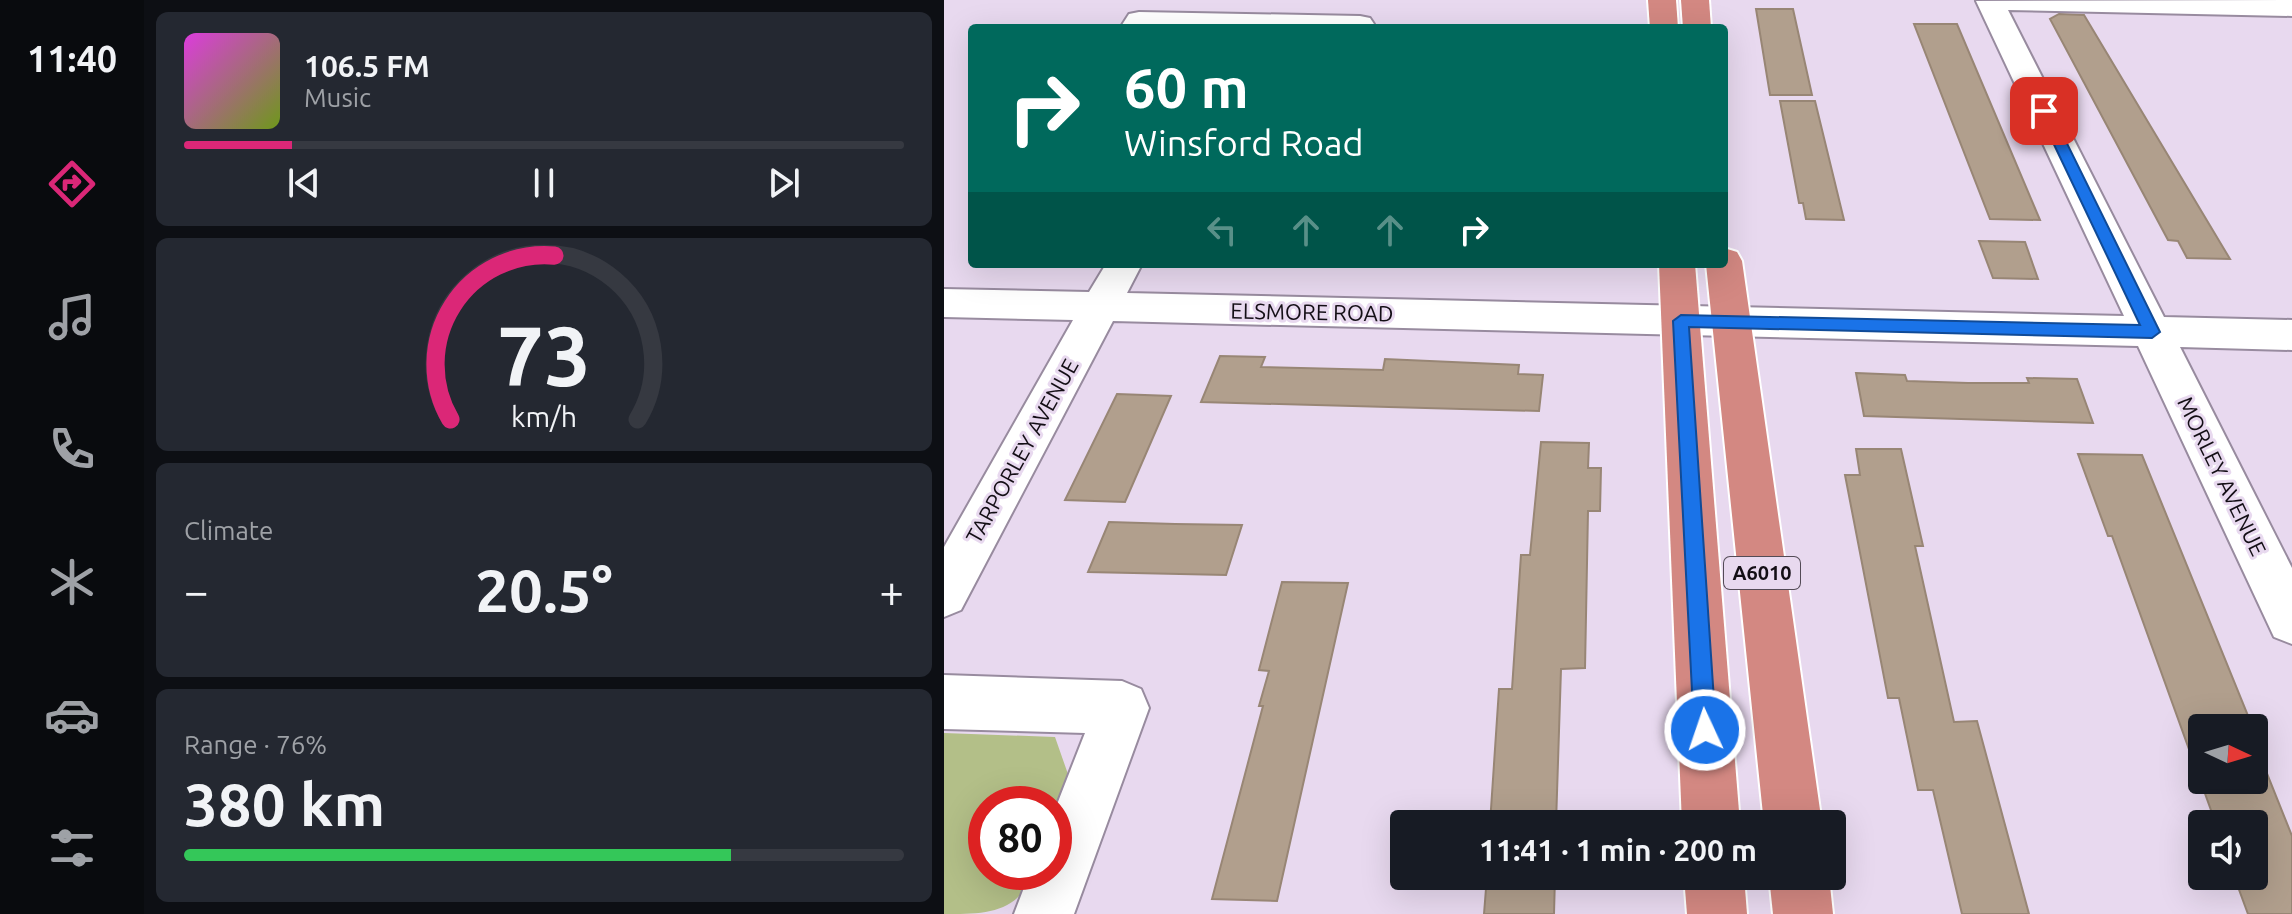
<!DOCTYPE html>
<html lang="en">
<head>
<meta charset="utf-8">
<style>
	body { margin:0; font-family:Ubuntu,sans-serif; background:#242831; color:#f1f3f6; height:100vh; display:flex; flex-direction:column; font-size:30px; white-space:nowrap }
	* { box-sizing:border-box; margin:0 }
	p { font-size:26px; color:#9ea1a6 }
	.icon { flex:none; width:44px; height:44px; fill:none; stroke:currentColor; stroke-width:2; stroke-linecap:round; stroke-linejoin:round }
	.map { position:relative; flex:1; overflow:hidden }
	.drawer { display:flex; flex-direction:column; gap:12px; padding:12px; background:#0d0f14; width:800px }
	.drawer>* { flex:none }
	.banner { position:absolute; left:24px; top:24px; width:760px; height:244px; border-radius:8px; box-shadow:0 8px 32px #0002; background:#00695c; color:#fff; overflow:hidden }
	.needle { width:52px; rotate:94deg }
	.controls { position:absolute; left:1244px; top:714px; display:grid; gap:16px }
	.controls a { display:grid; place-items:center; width:80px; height:80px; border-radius:8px; background:#171b24; box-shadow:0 8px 32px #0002; font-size:40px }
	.speed { position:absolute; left:24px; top:786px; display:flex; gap:16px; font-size:40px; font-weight:700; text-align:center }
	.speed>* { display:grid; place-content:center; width:104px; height:104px; border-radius:50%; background:#171b24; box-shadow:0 8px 32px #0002; line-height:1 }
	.speed .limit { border:12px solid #d22; background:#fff; color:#111 }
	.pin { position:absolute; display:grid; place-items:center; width:68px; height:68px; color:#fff; margin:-34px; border-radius:16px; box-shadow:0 4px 12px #0006 }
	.me { position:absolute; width:88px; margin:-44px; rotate:357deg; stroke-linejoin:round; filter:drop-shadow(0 0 6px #0008) }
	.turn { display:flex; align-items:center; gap:28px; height:168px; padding:0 24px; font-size:36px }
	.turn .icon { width:104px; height:104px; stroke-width:2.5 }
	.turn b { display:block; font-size:56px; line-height:68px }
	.lanes { display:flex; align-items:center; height:76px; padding:0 24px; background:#0003; justify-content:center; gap:40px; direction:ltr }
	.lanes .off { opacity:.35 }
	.big { font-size:60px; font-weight:700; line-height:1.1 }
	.drawer .tile { flex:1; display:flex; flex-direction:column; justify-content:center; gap:12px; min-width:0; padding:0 28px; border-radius:12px; background:#242831 }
	.drawer .dial { align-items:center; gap:0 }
	.dial svg { height:208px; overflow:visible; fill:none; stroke:#363941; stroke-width:7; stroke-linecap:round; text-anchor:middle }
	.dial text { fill:#f1f3f6; stroke:none }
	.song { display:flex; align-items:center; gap:24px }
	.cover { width:96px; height:96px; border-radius:12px; background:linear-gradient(135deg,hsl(300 70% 55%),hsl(80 70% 35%)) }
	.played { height:8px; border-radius:4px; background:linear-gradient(90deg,#db2777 15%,#363941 15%) }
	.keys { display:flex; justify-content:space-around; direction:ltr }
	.heat { display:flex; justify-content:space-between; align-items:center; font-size:44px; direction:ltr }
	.charge { height:12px; border-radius:6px; background:linear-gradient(90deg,#34c759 76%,#363941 0) }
	.trip { position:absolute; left:446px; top:810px; width:456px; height:80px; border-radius:8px; background:#171b24; box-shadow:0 8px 32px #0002; font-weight:700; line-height:80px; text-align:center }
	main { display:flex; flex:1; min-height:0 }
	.dock { display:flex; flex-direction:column; width:144px; justify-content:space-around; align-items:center; background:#090b0e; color:#9ea1a6 }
	.dock .icon { width:56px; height:56px }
	.dock .current { color:#db2777 }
	.dock b { font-size:36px; color:#f1f3f6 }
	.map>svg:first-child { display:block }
	.green { fill:#b3bf88 }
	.building { fill:#b19f8d; stroke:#988675; stroke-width:2 }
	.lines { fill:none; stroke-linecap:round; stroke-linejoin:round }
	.minor-casing { stroke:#988b9f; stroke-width:4 }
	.trunk-casing { stroke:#fff; stroke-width:4 }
	.minor { fill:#fff; fill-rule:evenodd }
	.trunk { fill:#d38882; fill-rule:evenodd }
	.route { fill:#1a73e8; stroke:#114b97; stroke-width:2 }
	.labels { text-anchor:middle; stroke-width:6; stroke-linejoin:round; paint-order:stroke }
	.shield { fill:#e8d9ef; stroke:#534b56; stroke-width:2 }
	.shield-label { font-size:20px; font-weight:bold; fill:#130e15 }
	.street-label { font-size:22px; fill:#130e15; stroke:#e8d9ef }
</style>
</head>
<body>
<main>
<nav class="dock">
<b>11:40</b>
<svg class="icon current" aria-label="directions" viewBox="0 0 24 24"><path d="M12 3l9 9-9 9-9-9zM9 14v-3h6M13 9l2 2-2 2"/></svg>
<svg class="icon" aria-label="music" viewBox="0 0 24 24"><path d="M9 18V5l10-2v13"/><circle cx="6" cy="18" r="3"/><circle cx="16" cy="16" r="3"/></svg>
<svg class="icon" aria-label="phone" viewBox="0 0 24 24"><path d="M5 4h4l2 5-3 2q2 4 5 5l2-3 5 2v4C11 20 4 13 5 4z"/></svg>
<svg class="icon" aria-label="climate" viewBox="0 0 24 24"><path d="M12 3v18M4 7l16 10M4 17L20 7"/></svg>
<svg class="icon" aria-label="car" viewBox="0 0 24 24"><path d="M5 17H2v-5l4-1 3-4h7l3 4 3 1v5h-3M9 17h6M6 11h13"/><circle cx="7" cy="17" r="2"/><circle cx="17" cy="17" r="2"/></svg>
<svg class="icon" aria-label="filters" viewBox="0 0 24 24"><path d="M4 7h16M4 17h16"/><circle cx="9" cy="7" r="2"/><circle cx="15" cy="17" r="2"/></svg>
</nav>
<section class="drawer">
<div class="tile">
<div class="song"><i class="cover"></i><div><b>106.5 FM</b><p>Music</p></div></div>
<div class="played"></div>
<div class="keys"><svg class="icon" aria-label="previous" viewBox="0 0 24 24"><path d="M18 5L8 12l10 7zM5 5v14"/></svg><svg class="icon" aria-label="pause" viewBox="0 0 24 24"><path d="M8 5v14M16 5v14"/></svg><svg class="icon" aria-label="next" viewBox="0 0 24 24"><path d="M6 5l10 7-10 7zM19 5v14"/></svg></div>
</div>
<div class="tile dial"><svg viewBox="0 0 100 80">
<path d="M14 69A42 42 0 1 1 86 69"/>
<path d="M14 69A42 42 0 0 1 54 6" stroke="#db2777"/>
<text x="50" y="56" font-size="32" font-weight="700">73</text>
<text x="50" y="72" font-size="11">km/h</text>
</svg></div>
<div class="tile"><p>Climate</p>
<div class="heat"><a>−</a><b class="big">20.5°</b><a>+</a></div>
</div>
<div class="tile"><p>Range · 76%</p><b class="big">380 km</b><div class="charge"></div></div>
</section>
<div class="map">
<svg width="1348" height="914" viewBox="0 0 1348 914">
	<rect width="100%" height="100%" fill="#e8d9ef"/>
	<path class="green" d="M0,733L111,737L125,777L110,817V804H42V872H90C74,914 41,914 0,914Z"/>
	<g class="building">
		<path d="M812,9H849L868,95H826Z"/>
		<path d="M1115,14L1140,15L1286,259L1243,258L1234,241L1224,240L1106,19Z"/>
		<path d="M970,24H1013L1096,220L1046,219Z"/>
		<path d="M836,101H871L900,220L862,219L859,203H855Z"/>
		<path d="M1035,241L1081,242L1094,279L1049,278Z"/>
		<path d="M276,356L321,357L317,367L439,370L441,359L575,365L574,374L599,375L595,411L257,402Z"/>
		<path d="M912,373L961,375L963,381L1024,383H1085L1083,378L1133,379L1149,423L920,416Z"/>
		<path d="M173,394L227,396L181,502L121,500Z"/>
		<path d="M597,442L645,443L644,468H657L656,511H644L641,668L617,669L612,824H546L555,689H568L577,555H586Z"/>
		<path d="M912,449H957L979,546H971L1010,722L1033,721L1085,914H1018L989,790H974L955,698H944L901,475H916Z"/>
		<path d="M1134,454L1198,455L1309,728H1258V780H1310V731L1321,756H1316L1348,836V914H1304L1290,876H1310V824H1272L1168,536H1164Z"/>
		<path d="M165,522L231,524L298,525L282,575L144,572Z"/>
		<path d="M338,582L404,583L333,901L268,899L319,706H315L325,671L315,670Z"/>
		<path d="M543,876H611L610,914H540Z"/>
	</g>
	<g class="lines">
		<g class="minor-casing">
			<g id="minor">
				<path d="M1348,0V16L1064,10L1220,317L1348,320V350L1236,347L1348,568V644L1330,637L1194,346L169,321L17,610L0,617V547L129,320L0,317V289L145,292L162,264H198L183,293L1180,316L1032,1Z"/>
				<path d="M195,12L416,16L426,18L430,24L428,28H176L185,14Z"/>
				<path d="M0,675L178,681L197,689L205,708L130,914H70L86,872H110V812L141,733L0,729Z"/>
			</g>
		</g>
		<g class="trunk-casing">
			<g id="trunk">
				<path d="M704,0H732L734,28H706Z"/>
				<path d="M737,0H765L767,28H739Z"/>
				<path d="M780,248L793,252L798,261L878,824H820L762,264H780Z"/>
				<path d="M715,264H751L796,824H738Z"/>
				<path d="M740,876H800L803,914H743Z"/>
				<path d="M825,876H885L889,914H829Z"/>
			</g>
		</g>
		<use href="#minor" class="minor"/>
		<use href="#trunk" class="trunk"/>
	</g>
	<path class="route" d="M1096,108L1107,111L1216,332L1208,338L745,327L772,730L769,738L761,741L753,738L750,730L729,321L737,315L1196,325L1094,111Z"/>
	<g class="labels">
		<rect class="shield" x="780" y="557" width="76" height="32" rx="6"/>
		<g class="shield-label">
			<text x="818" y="580">A6010</text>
		</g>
		<g class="street-label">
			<text transform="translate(368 312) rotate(1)" y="8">ELSMORE ROAD</text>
			<text transform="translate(78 451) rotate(-61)" y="8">TARPORLEY AVENUE</text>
			<text transform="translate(1278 476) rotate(64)" y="8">MORLEY AVENUE</text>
		</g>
	</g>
</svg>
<div class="controls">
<a><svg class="needle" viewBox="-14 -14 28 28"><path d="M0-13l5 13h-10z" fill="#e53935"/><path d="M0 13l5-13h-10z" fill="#9ea1a6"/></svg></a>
<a><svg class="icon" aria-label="sound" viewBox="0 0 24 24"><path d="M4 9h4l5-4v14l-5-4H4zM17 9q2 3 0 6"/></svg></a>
</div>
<div class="speed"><div class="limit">80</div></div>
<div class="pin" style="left:1100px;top:111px;background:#d93025"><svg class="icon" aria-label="arrive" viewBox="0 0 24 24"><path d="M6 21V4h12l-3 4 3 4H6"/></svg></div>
<svg class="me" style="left:761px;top:730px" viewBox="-20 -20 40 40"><circle r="17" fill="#1a73e8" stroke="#fff" stroke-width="3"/><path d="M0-11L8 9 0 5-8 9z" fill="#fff"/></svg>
<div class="trip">11:41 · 1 min · 200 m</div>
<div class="banner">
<div class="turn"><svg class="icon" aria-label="right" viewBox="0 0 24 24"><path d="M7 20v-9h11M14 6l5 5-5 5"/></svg><div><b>60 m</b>Winsford Road</div></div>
<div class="lanes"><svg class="icon off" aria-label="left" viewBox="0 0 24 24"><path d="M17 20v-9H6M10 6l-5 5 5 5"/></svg><svg class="icon off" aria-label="ahead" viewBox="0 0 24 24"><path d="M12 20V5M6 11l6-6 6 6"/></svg><svg class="icon off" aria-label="ahead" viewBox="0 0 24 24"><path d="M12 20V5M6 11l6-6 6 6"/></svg><svg class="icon" aria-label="right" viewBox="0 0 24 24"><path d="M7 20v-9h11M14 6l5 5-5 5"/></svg></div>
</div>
</div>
</main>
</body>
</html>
